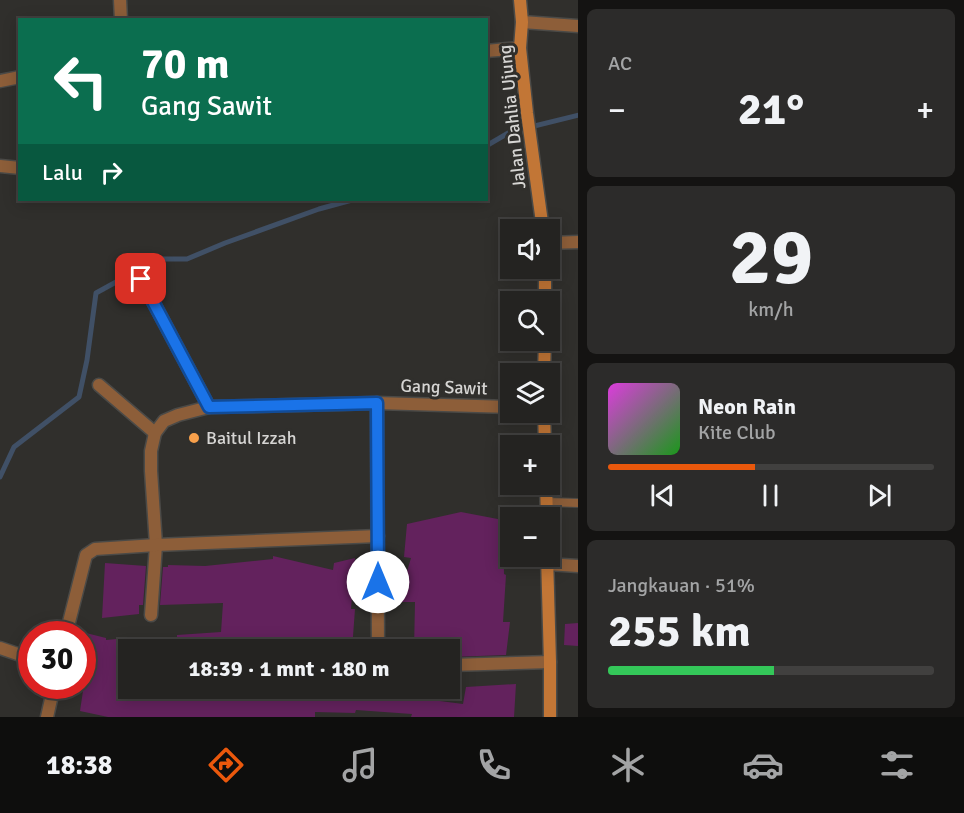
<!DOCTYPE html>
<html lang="id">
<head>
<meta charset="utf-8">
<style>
	body { margin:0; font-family:Signika,sans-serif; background:#2c2b2a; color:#f1f3f6; height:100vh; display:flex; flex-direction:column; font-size:22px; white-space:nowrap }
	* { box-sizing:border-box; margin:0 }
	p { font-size:20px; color:#a3a4a5 }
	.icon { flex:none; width:33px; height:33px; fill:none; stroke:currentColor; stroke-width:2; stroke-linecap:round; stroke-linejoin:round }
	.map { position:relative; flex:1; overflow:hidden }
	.side { display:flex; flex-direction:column; gap:9px; padding:9px; background:#141312; width:386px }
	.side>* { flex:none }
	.guide { position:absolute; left:18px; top:18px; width:470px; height:183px; border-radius:0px; box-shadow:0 3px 15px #0003,0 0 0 2px #41403f; background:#0b6e4f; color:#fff; overflow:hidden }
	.fabs { position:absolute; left:500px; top:219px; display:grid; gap:12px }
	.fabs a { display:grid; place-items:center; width:60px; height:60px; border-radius:0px; background:#242321; box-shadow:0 3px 15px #0003,0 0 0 2px #41403f; font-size:30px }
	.speed { position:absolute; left:18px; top:621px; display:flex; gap:12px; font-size:30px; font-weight:700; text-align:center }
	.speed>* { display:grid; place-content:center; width:78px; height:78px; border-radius:50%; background:#242321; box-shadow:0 3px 15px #0003,0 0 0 2px #41403f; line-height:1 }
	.speed .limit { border:9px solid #d22; background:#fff; color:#111 }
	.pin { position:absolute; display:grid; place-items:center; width:51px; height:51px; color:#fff; margin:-26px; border-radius:12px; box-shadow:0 3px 9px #0006 }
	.me { position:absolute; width:66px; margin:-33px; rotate:0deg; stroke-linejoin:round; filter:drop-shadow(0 0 4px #0008) }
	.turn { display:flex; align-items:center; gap:21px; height:126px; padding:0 24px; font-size:27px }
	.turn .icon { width:78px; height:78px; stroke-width:2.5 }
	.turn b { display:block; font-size:42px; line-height:51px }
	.then { display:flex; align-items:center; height:57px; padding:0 24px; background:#0003; gap:12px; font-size:22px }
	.big { font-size:45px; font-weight:700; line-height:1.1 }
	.side .widget { flex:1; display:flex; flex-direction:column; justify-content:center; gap:9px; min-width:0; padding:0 21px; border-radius:9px; background:#2c2b2a }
	.side .dial { align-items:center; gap:0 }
	.dial b { font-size:78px; line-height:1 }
	.song { display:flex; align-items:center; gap:18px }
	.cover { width:72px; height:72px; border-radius:9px; background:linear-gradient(135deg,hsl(300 70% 55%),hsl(120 70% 35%)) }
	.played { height:6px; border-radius:3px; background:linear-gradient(90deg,#ea580c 45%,#41403f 45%) }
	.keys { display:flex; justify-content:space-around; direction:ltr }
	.heat { display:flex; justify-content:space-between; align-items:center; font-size:33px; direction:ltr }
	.charge { height:9px; border-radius:4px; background:linear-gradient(90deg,#34c759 51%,#41403f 0) }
	.trip { position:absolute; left:118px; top:639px; width:342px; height:60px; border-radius:0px; background:#242321; box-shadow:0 3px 15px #0003,0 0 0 2px #41403f; font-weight:700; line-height:60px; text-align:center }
	.tabs { display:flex; height:96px; justify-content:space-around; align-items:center; background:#0e0e0d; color:#a3a4a5 }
	.tabs .icon { width:42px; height:42px }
	.tabs .on { color:#ea580c }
	.tabs b { font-size:27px; color:#f1f3f6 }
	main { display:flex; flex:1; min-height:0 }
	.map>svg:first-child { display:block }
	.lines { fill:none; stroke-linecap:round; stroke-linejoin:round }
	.stream { stroke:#405066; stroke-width:5 }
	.building { fill:#63225d }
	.lane-casing { stroke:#4b4a47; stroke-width:10 }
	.street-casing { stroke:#4b4a47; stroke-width:15 }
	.secondary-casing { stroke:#4b4a47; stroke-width:15 }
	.lane { stroke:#8d5e39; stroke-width:8 }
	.street { stroke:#8d5e39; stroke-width:12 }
	.secondary { stroke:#c27636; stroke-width:12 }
	.route-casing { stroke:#114b97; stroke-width:15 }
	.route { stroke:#1a73e8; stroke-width:10 }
	.poi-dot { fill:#f8a04b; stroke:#302f2c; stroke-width:2 }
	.labels { text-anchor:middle; stroke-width:6; stroke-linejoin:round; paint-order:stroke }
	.street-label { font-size:18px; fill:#d6d5d3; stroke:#302f2c }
	.poi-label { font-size:18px; fill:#d6d5d3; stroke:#302f2c; text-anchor:start }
</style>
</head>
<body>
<main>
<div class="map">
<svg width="579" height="717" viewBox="0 0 579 717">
	<rect width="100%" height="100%" fill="#302f2c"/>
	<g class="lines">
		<g class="stream">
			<path d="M486,146L510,132L579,115"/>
			<path d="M0,477L14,447L79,397L87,360L96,293L158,259H187L225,243L319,209L352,200"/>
		</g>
	</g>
	<g class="building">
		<path d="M461,512L503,520L504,574L506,575L503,622H510L506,655L450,657V650H414L415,602H398L411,558L404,557L407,524Z"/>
		<path d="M273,556L333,570L334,563L355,558L351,609H355L352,650H177V635L221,632L223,603L160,605L163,567H168V565L205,566L273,559Z"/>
		<path d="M105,563L146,566L143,605H139V614L102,618Z"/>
		<path d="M579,623V646L564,645L565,624Z"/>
		<path d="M82,632L106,638V640L129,638V689L176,696L177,688H248V691L267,688H298L296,699L339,688H402L401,696L463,704L466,687L516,684L514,717H411L412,714L356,710L355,713L315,712V717H108L80,711L87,664L82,663Z"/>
	</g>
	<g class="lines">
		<g class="lane-casing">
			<path id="lane" d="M547,502L579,503"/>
		</g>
		<g class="street-casing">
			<g id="street">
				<path d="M120,0L121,20"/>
				<path d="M522,22L579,26"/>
				<path d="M486,51L520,48"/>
				<path d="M0,81L20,77"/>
				<path d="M0,166L20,168"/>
				<path d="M549,243L579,242"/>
				<path d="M141,279L209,407"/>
				<path d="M99,385L155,433"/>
				<path d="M377,403L378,650"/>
				<path d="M547,564L579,566"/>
				<path d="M151,615L156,545L151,471V451L155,433L164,421L178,415L209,407L377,403L510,407"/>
				<path d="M66,634L86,555L95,549L156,545L378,536"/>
				<path d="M0,648L32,659"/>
				<path d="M450,665L550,662"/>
				<path d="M47,717L54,686"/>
			</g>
		</g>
		<g class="secondary-casing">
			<g id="secondary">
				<path d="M520,0L522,22L520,48L527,113L543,230"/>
				<path d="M545,268V302"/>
				<path d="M544,374L545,340"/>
				<path d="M544,412L545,446"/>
				<path d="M546,484L547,518"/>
				<path d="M547,556L550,662V717"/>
			</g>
		</g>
		<use href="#lane" class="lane"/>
		<use href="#street" class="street"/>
		<use href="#secondary" class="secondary"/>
	</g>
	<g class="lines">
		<g class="route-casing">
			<path id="route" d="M141,279L209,407L377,403L378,582"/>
		</g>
		<use href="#route" class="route"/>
	</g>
	<circle class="poi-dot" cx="194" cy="438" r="6"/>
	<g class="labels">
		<g class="street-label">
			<text transform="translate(512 117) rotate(-96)" y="6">Jalan Dahlia Ujung</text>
			<text transform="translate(444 387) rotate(2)" y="6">Gang Sawit</text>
		</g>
		<g class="poi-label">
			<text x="206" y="444">Baitul Izzah</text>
		</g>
	</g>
</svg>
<div class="fabs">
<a><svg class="icon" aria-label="sound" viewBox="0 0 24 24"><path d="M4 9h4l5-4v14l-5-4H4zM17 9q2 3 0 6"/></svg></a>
<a><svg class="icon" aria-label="search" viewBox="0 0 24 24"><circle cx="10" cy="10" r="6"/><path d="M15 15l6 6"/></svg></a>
<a><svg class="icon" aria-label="layers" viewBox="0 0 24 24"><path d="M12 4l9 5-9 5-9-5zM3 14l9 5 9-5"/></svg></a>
<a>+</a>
<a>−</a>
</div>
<div class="speed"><div class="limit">30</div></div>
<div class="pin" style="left:141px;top:279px;background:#d93025"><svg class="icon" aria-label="arrive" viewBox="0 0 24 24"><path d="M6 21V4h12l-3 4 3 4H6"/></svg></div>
<svg class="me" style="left:378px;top:582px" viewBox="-20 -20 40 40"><circle r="19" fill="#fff"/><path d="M0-13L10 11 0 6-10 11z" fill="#1a73e8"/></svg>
<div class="trip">18:39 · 1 mnt · 180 m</div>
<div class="guide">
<div class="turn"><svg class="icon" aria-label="left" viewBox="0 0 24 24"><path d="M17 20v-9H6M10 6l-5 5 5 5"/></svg><div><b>70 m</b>Gang Sawit</div></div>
<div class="then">Lalu<svg class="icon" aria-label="right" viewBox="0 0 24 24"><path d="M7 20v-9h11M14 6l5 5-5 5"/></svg></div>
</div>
</div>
<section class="side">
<div class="widget"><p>AC</p>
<div class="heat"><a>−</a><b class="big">21°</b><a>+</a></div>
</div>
<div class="widget dial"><b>29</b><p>km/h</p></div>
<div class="widget">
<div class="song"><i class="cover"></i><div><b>Neon Rain</b><p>Kite Club</p></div></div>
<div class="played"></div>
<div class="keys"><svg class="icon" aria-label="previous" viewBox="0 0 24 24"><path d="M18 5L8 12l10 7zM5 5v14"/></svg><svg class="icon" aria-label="pause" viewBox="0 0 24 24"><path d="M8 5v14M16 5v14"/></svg><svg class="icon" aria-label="next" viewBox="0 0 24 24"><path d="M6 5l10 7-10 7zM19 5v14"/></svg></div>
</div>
<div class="widget"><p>Jangkauan · 51%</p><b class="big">255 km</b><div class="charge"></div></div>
</section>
</main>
<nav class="tabs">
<b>18:38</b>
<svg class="icon on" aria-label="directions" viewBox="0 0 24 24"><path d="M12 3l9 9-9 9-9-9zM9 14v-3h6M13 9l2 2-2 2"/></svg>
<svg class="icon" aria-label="music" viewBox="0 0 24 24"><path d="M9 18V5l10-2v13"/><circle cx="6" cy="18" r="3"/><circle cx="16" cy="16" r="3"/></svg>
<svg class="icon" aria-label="phone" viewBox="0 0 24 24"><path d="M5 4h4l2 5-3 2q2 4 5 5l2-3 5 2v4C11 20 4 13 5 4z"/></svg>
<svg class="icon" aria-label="climate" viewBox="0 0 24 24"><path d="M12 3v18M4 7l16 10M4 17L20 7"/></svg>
<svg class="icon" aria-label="car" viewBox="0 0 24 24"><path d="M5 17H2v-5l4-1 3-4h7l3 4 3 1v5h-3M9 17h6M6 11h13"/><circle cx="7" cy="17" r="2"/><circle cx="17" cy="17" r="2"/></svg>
<svg class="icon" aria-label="filters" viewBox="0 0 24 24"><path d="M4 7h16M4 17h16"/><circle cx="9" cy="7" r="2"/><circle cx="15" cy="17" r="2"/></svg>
</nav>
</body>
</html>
